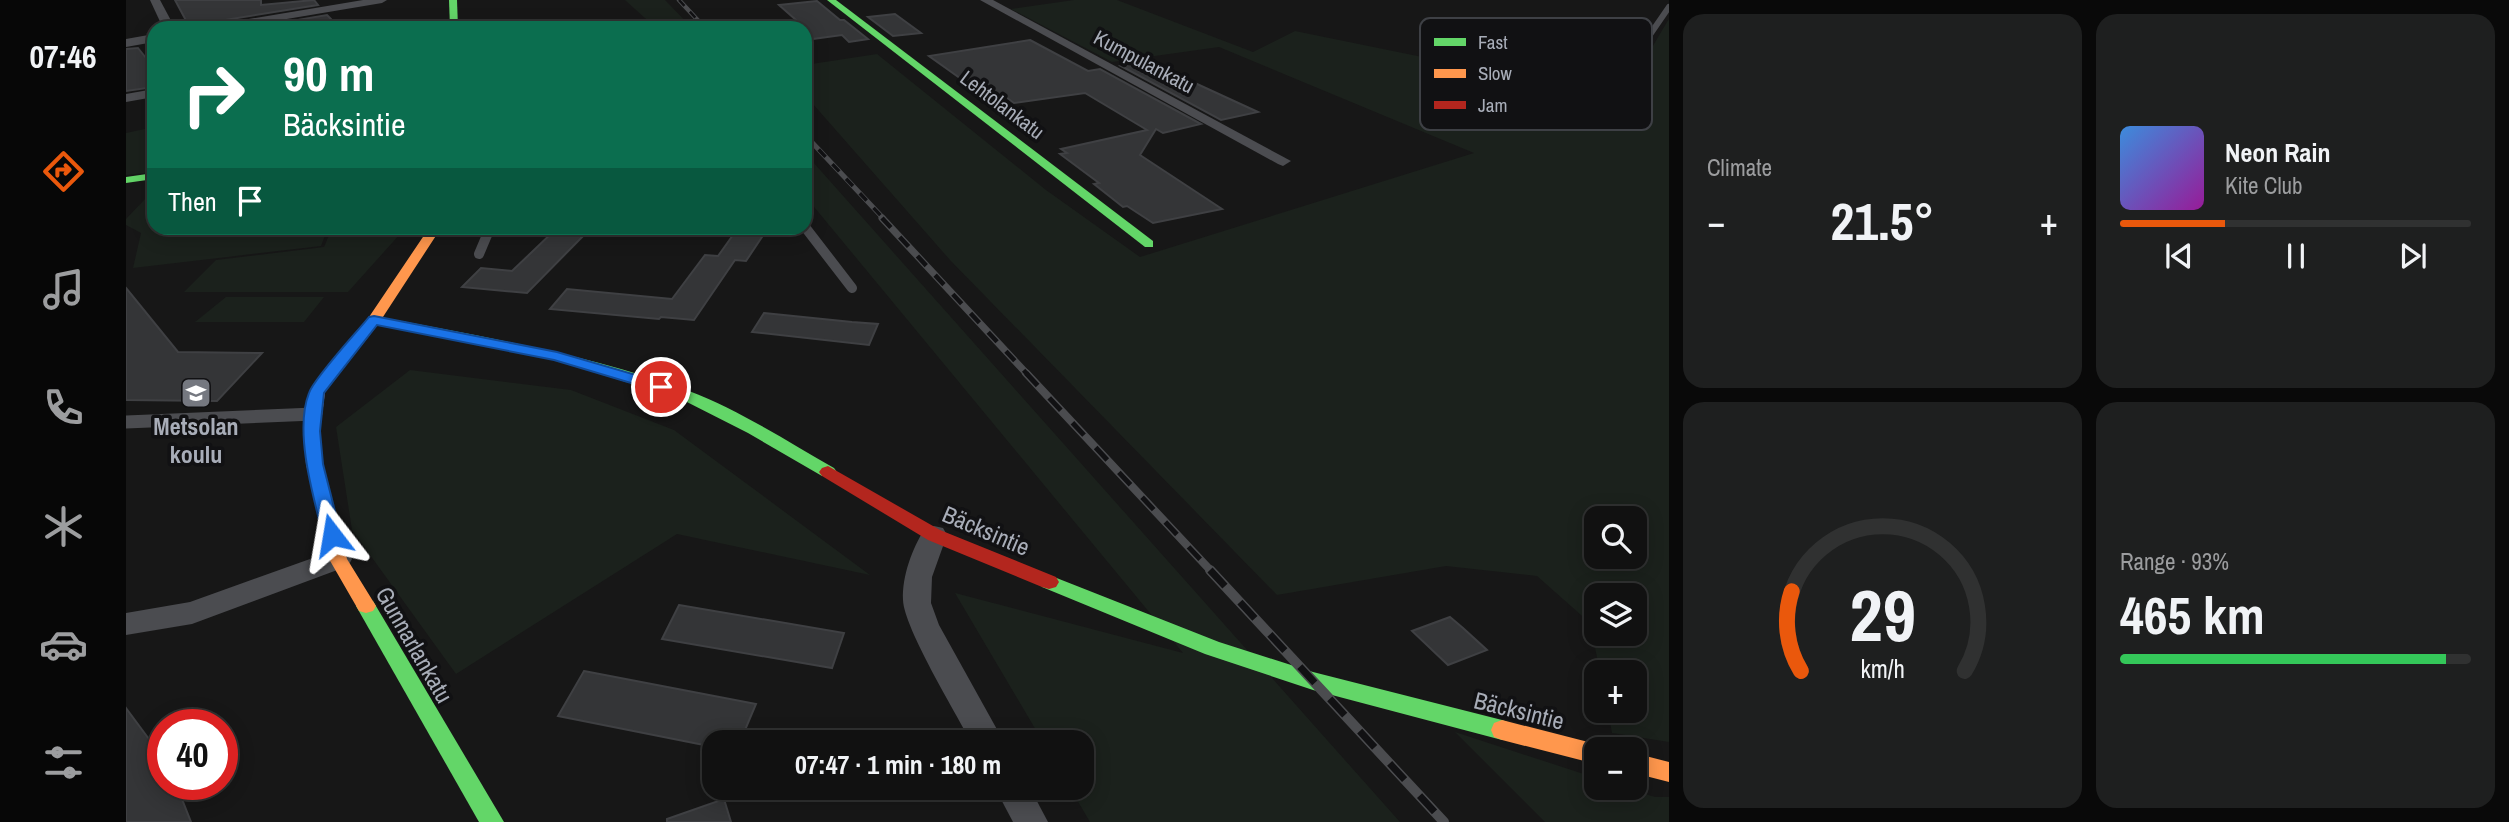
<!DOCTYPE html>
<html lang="en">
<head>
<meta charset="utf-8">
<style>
	body { margin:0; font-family:"Archivo Narrow",sans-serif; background:#1e1f1f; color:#f1f3f6; height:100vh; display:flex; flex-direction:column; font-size:26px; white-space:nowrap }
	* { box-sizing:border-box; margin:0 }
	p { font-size:23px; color:#9c9d9f }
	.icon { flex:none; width:38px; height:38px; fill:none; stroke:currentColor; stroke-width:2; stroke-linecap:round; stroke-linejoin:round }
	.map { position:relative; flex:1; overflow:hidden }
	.details { display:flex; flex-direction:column; gap:14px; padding:14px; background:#090909; width:840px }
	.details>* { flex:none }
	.guide { position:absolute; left:21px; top:21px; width:665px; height:214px; border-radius:21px; box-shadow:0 4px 18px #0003,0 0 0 2px #303131; background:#0b6e4f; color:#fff; overflow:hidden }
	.fabs { position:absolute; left:1458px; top:506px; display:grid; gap:14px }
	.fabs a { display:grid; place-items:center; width:63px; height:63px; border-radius:14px; background:#111; box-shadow:0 4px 18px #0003,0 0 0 2px #303131; font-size:35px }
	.speed { position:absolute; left:21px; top:709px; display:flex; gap:14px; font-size:35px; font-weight:700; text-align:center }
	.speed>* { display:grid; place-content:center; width:91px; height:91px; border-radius:50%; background:#111; box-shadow:0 4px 18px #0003,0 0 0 2px #303131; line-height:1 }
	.speed .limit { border:10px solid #d22; background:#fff; color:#111 }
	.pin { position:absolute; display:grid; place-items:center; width:60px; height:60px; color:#fff; margin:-30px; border:4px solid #fff; border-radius:50%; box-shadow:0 2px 7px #0007 }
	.me { position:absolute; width:77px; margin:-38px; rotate:346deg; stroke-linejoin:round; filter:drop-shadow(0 0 5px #0008) }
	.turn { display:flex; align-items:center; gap:24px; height:147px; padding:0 21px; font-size:32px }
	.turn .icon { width:91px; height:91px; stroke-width:2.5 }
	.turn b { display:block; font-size:49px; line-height:60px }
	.then { display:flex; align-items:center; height:66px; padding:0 21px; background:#0003; gap:14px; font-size:26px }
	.big { font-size:52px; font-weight:800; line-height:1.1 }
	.details .tile { flex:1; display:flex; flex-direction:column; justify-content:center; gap:10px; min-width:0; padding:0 24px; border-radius:21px; background:#1e1f1f }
	.details .dial { align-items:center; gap:0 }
	.dial svg { height:182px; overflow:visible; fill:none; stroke:#303131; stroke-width:7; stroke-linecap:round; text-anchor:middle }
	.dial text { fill:#f1f3f6; stroke:none }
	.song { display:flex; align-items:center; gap:21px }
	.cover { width:84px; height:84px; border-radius:10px; background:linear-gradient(135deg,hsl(210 70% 55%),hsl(300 70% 35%)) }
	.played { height:7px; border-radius:4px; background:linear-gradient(90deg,#ea580c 30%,#303131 30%) }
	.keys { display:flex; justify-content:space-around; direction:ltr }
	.heat { display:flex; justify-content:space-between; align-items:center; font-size:38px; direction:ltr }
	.charge { height:10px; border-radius:5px; background:linear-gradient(90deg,#34c759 93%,#303131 0) }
	.details .tiles { flex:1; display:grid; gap:14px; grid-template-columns:repeat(2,1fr) }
	.trip { position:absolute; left:576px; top:730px; width:392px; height:70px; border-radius:21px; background:#111; box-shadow:0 4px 18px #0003,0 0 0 2px #303131; font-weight:800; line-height:70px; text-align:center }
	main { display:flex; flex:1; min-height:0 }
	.dock { display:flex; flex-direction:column; width:126px; justify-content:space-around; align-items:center; background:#070707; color:#9c9d9f }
	.dock .icon { width:49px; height:49px }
	.dock .active { color:#ea580c }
	.dock b { font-size:32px; color:#f1f3f6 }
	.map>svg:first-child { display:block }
	.green { fill:#1b211c; fill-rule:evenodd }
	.building { fill:#343537; stroke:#3f4043; stroke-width:2 }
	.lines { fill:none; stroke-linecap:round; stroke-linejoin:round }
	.lane-far2 { stroke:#4b4c50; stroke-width:6 }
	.lane-far1 { stroke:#4b4c50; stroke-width:10 }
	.lane { stroke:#4b4c50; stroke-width:13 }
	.street { fill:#4b4c50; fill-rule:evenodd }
	.fast { fill:#63d668; fill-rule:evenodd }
	.slow { fill:#ff974d; fill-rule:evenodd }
	.jam { fill:#b3261e; fill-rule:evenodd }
	.rail-far4-casing { stroke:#4b4c4f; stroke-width:4.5 }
	.rail-far3-casing { stroke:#4b4c4f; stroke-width:5 }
	.rail-far2-casing { stroke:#4b4c4f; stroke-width:7 }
	.rail-far1-casing { stroke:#4b4c4f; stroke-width:8 }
	.rail-casing { stroke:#4b4c4f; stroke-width:10 }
	.rail-far4 { stroke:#111113; stroke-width:2.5; stroke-dasharray:8; stroke-linecap:butt }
	.rail-far3 { stroke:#111113; stroke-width:3.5; stroke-dasharray:10; stroke-linecap:butt }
	.rail-far2 { stroke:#111113; stroke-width:4.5; stroke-dasharray:13; stroke-linecap:butt }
	.rail-far1 { stroke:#111113; stroke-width:5; stroke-dasharray:17; stroke-linecap:butt }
	.rail { stroke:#111113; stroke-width:7; stroke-dasharray:22; stroke-linecap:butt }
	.route { fill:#1a73e8; stroke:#114b97; stroke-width:2 }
	.labels { text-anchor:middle; stroke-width:7; stroke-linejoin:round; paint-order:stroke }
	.far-street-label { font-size:21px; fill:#a8adb8; stroke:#111113 }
	.poi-label { font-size:24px; font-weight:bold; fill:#a8adb8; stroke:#111113 }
	.street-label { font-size:24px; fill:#a8adb8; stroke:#111113 }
	.key { fill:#111113; stroke:#3e4045; stroke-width:2 }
	.key-label { font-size:19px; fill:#a8adb8 }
</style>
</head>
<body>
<main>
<nav class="dock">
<b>07:46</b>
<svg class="icon active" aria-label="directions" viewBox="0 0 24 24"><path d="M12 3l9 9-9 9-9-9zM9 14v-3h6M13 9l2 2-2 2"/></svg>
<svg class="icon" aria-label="music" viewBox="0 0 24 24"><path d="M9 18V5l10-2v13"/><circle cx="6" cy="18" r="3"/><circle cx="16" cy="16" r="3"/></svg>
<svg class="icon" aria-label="phone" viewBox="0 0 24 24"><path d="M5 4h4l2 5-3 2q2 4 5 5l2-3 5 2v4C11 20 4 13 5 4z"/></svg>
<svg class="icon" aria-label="climate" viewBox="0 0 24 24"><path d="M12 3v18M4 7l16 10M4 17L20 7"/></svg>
<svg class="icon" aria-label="car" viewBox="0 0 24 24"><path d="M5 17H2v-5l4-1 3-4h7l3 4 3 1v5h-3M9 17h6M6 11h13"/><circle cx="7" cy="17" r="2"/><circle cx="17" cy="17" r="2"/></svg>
<svg class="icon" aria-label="filters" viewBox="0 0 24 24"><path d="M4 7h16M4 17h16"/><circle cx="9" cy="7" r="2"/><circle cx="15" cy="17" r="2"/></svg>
</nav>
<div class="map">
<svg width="1543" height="822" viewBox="0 0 1543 822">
	<rect width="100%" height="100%" fill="#171717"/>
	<g class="green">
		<path d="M499,0H539L566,28H530Z"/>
		<path d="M948,0H991L1127,52L1169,31L1311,60L1319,56L1407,76L1412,82C1432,84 1477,95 1495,87C1510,80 1533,34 1543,19V742L1486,733L1482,711L1508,710V672H1474L1464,623L1411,576L1320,566L1151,595L824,260L679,95V65L751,54L920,190L1014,257L1348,153L1093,47L986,62L885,9ZM1470,518H1508V556H1470ZM1470,595H1508V634H1470Z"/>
		<path d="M28,127V172L0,175V133Z"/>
		<path d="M679,153L1274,822H964L944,788H956V742H917L829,593L1057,653L679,196Z"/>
		<path d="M28,198V228H202L195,246L7,268L15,233L0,225V219L19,199Z"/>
		<path d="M206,228H276L275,233L222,292H58L90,260L198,247Z"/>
		<path d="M100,297H198L178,322H69Z"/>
		<path d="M284,370L445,390L548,430L744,575L551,534L330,674L226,530L210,427Z"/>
		<path d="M1329,732L1470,778V788H1500L1529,797H1543V822H1419Z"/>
	</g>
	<g class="building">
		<path d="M49,0H135V5L188,0L192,5L87,22L79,28H64Z"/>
		<path d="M691,1L714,20H718L742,39L723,42L716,35L679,40V28L653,5Z"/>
		<path d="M769,14L795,33L767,36L742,17Z"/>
		<path d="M201,15L208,22L175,28H123Z"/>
		<path d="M904,40L962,71L974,69L1075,124L1037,133L1030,129L1014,155L1096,209L1027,223L1001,206L997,207L968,184L973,183L934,154L941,153L935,149L1021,130L959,93L888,103L880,97L870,99L858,90L852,91L803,56Z"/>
		<path d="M12,48L28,68V87L0,91V49Z"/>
		<path d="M1028,62L1058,78L1132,112L1095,120L995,66Z"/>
		<path d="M431,228H465L401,293L336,287L355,268L386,271Z"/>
		<path d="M612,228L640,231L620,261L609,260L568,320L535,317L533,319L424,309L441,289L546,299L579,255L592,256Z"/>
		<path d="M0,288L52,352L136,353L91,401L0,400Z"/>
		<path d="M638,313L726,322L752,324L743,345L626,332Z"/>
		<path d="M553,605L718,633L706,668L536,639Z"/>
		<path d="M1324,617L1337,628L1361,650L1322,665L1286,631Z"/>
		<path d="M458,671L630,704L614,742H588V747L432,716Z"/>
		<path d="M0,708L37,758V784H50L65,822H0Z"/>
		<path d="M598,799L605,822H541V819Z"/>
	</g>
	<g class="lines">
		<g class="lane-far2">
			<path d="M328,25L349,23L350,28"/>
			<path d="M1415,80L1461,86L1490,84L1543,7"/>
		</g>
		<g class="lane-far1">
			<path d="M679,227L726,288"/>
			<path d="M353,254L364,228"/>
		</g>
		<path class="lane" d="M0,422L188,414"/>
		<g class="street">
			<path d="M24,0H34L49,28H37Z"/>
			<path d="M237,0H261L256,3L107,28H81L87,25Z"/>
			<path d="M854,0H867L1165,161L1157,166L1152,164Z"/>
			<path d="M28,34V42L0,47V39Z"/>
			<path d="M28,89V97L0,102V94Z"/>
			<path d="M808,526L817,528L821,535L806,577L805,603L813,625L878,742H845C830,713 778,628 777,600C776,576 786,549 799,528Z"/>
			<path d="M212,549L222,552L226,559L222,566L66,624L0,635V613L64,602Z"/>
			<path d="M869,788H904L922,822H887Z"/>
		</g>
		<g class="fast">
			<path d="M323,0H331L332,28H324Z"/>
			<path d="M701,0H710L1027,241V247H1019Z"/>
			<path d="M28,173V179L0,183V177Z"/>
			<path d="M248,316C354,336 461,354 563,391C613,410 661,441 708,468L711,472L708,476H696L622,433L553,398L428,360L243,323L241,320L243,317Z"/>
			<path d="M923,575L1093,642L1187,672L1376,720L1384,723L1387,730L1384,737L1376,740L1187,690L1079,654L916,587L913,582L916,577Z"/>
			<path d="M240,599L247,601L378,822H353L230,606L233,601Z"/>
		</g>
		<g class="slow">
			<path d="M303,228H315L253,323L199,392L194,431L196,464L221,559L250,606L247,611L240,613L233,611L203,559L180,464L178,431L183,392L243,317Z"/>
			<path d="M1376,720L1470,744L1479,749H1470V764L1376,740L1368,737L1365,730L1368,723Z"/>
			<path d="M1508,753L1543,762V782L1508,773Z"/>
		</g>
		<path class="jam" d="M702,466L814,530L930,577L933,582L930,587L923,589L916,587L802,540L696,476L693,472L696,468Z"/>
		<g class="rail-far4-casing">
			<path id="rail-far4" d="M553,0L579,28"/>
		</g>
		<g class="rail-far3-casing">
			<path id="rail-far3" d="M679,135L758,219"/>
		</g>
		<g class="rail-far2-casing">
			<path id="rail-far2" d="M756,218L902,375"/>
		</g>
		<g class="rail-far1-casing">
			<path id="rail-far1" d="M900,373L1086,572"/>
		</g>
		<g class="rail-casing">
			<path id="rail" d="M1084,570L1318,822"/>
		</g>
		<use href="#rail-far4" class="rail-far4"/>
		<use href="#rail-far3" class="rail-far3"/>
		<use href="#rail-far2" class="rail-far2"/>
		<use href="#rail-far1" class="rail-far1"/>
		<use href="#rail" class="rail"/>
	</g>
	<path class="route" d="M248,316L431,352L541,384L543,387L535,392L428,360L251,325L198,393L194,431L197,464L215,535L212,540H199L197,535C187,496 168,431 183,393C188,378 231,332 243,317Z"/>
	<defs>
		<g id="school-square" transform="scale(1.575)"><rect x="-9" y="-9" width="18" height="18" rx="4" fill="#757880" stroke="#111113"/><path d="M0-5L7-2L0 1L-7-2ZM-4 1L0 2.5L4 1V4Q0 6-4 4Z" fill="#fff"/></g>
	</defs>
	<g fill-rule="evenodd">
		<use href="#school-square" x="70" y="393"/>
	</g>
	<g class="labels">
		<g class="far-street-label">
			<text transform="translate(1018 62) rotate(28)" y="7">Kumpulankatu</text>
			<text transform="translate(876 105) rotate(37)" y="7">Lehtolankatu</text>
		</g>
		<g class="poi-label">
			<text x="70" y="435">Metsolan<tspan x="70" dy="28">koulu</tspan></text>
		</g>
		<g class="street-label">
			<text transform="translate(860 531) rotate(23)" y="8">Bäcksintie</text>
			<text transform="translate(288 645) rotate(60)" y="8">Gunnarlankatu</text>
			<text transform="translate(1393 711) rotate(14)" y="8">Bäcksintie</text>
		</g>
	</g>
	<rect x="1294" y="18" width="232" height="112" rx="10" class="key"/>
	<rect x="1308" y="38" width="32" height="8" fill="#63d668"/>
	<rect x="1308" y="69" width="32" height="9" fill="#ff974d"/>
	<rect x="1308" y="101" width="32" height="8" fill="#b3261e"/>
	<g class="key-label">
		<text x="1352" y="49">Fast</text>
		<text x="1352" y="80">Slow</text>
		<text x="1352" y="112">Jam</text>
	</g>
</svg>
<div class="fabs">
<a><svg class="icon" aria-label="search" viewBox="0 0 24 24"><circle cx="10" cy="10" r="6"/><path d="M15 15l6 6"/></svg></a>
<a><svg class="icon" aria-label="layers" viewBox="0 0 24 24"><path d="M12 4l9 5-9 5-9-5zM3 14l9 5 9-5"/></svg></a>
<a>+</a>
<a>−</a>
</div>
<div class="speed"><div class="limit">40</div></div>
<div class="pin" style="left:535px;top:387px;background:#d93025"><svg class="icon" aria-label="arrive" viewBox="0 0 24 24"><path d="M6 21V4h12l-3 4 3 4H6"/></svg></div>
<svg class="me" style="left:206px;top:535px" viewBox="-20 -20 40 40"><path d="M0-17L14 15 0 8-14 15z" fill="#1a73e8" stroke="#fff" stroke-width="4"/></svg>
<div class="trip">07:47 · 1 min · 180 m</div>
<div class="guide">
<div class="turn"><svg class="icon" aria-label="right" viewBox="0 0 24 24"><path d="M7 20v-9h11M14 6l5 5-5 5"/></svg><div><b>90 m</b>Bäcksintie</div></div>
<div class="then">Then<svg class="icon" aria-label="arrive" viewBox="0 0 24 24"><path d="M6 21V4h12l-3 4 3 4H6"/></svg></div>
</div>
</div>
<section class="details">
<div class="tiles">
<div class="tile"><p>Climate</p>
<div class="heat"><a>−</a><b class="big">21.5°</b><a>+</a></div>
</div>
<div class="tile">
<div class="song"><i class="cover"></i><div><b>Neon Rain</b><p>Kite Club</p></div></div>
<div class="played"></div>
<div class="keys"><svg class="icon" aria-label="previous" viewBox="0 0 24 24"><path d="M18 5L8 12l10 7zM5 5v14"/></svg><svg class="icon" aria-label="pause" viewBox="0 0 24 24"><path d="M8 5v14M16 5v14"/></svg><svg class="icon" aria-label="next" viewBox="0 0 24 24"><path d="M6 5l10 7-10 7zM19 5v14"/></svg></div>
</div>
<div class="tile dial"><svg viewBox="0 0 100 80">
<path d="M14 69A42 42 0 1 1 86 69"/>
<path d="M14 69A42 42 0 0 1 10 34" stroke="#ea580c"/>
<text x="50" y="56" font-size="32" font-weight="700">29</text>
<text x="50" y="72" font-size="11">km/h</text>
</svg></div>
<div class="tile"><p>Range · 93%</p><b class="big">465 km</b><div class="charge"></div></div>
</div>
</section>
</main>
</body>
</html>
